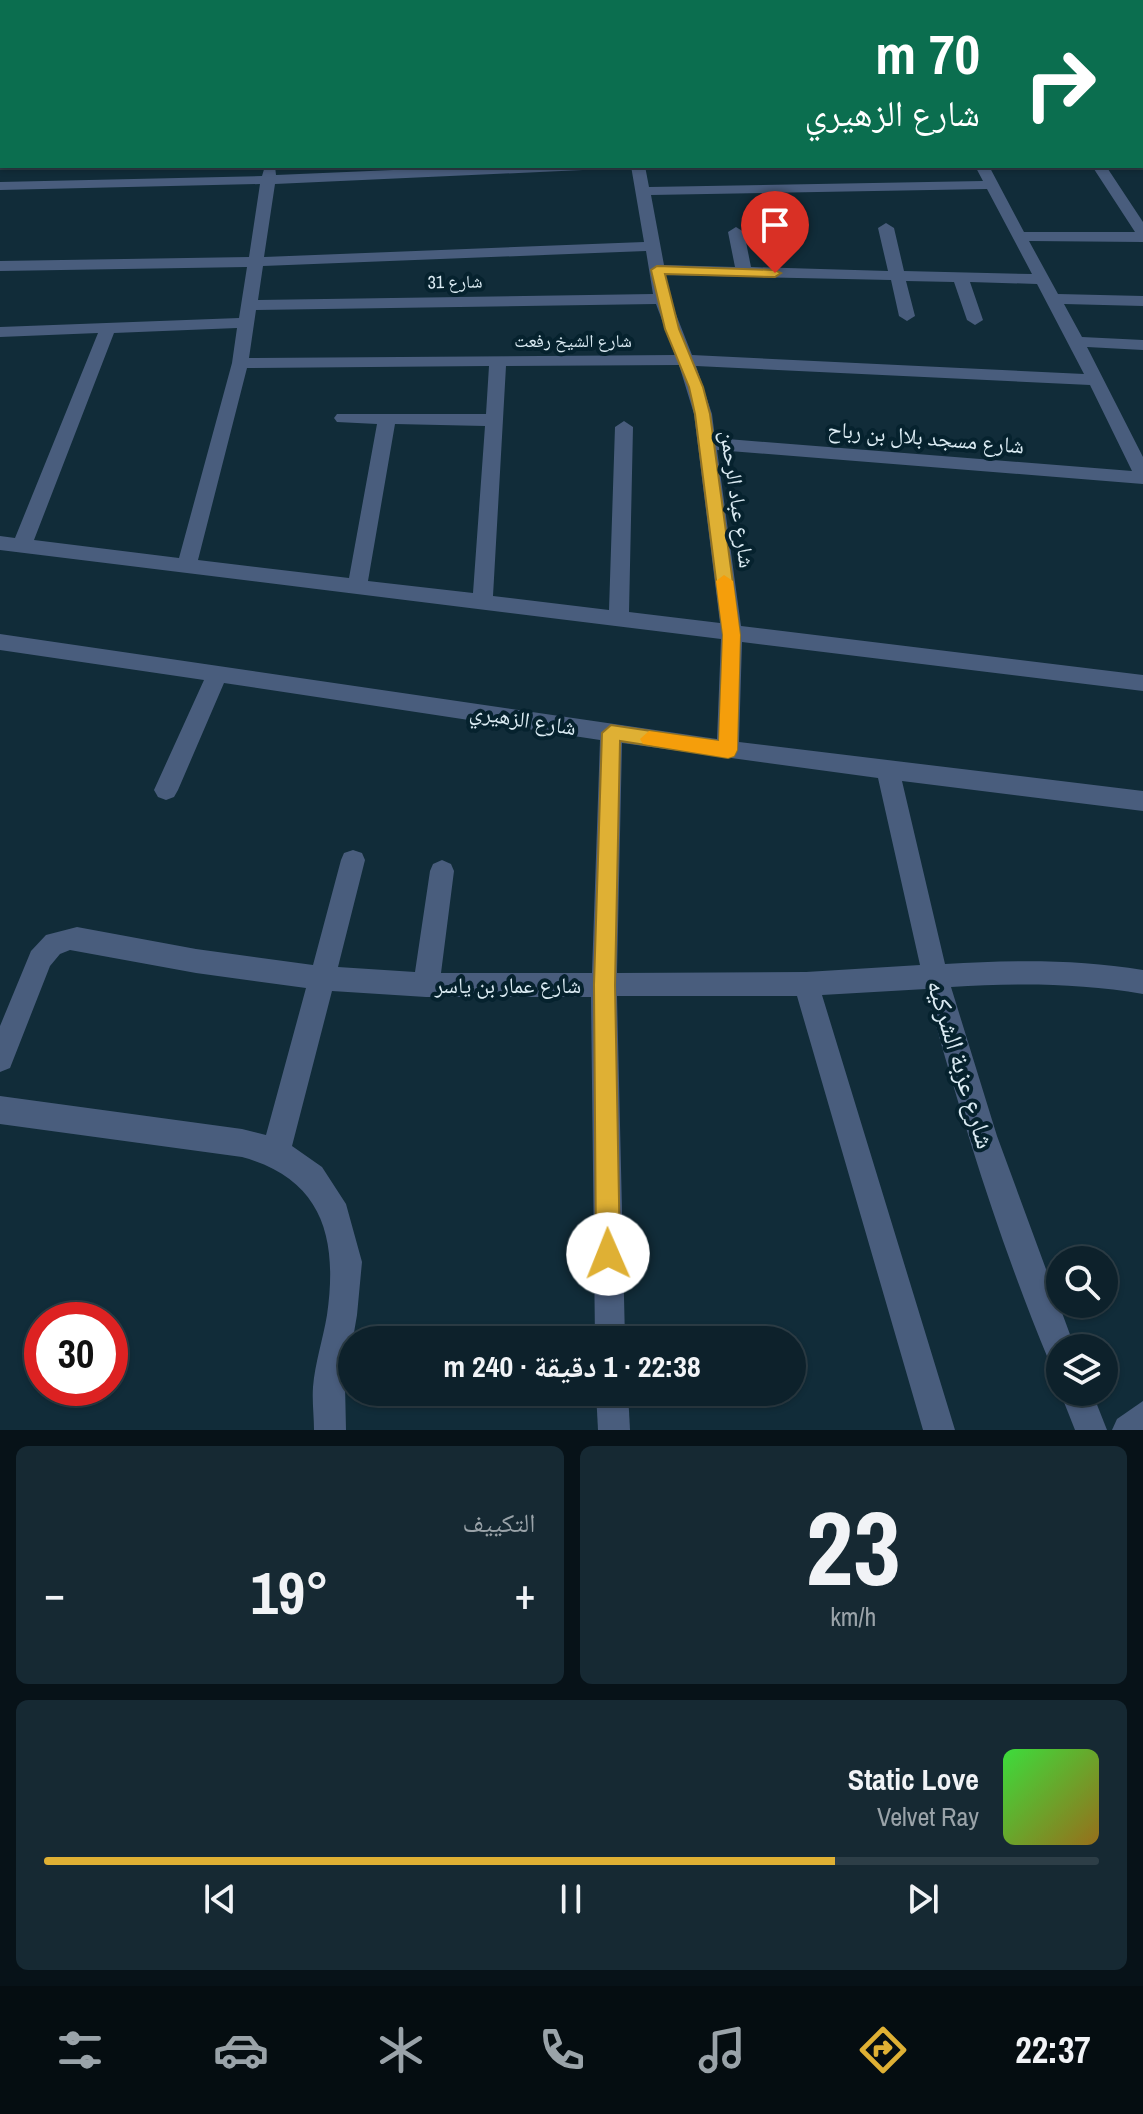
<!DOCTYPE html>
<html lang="ar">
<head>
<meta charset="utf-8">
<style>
	body { margin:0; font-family:"Archivo Narrow","Noto Naskh Arabic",sans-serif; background:#162933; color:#f1f3f6; direction:rtl; height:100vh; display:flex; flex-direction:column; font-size:30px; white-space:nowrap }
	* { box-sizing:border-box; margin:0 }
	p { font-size:26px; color:#9aa3a9 }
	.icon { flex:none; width:44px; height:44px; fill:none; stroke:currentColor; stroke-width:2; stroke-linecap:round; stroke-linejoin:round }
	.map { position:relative; height:1430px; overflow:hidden; direction:ltr }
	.drawer { display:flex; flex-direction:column; gap:16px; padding:16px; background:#071218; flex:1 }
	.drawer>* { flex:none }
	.banner { position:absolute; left:0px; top:0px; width:1144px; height:168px; box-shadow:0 2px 6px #0004,0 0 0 2px #2d3e47; direction:rtl; background:#0b6e4f; color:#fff; overflow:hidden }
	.tools { position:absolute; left:1046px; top:1246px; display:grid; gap:16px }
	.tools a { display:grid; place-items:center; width:72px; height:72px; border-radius:50%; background:#0d212b; box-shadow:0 2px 6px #0004,0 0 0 2px #2d3e47; font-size:40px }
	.speed { position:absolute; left:24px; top:1302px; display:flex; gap:16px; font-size:40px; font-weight:700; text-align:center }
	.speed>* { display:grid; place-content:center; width:104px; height:104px; border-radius:50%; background:#0d212b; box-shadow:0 2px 6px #0004,0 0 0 2px #2d3e47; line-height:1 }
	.speed .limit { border:12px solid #d22; background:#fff; color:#111 }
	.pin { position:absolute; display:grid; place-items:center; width:68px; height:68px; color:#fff; margin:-82px -34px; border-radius:50% 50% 50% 0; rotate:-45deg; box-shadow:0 0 8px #0007 }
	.pin .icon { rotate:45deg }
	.me { position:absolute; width:88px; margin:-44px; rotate:359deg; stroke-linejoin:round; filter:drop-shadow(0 0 6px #0008) }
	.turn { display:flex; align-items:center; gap:28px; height:168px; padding:0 32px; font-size:36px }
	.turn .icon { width:104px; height:104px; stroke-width:2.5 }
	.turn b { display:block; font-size:56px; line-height:68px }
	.big { font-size:60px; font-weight:800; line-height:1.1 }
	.drawer .card { flex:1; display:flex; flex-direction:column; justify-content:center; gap:12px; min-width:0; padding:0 28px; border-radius:12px; background:#162933 }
	.drawer .dial { align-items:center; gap:0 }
	.dial b { font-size:104px; line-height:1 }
	.song { display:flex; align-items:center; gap:24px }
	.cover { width:96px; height:96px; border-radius:12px; background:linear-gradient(135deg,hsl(120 70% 55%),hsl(40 70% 35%)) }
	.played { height:8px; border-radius:4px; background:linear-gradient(90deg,#dfb034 75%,#2d3e47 75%) }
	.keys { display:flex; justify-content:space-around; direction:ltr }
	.heat { display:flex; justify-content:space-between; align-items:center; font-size:44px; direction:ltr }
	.drawer .tiles { flex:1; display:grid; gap:16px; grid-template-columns:1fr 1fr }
	.card:last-child { grid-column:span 2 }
	.trip { position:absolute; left:338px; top:1326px; width:468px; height:80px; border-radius:40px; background:#0d212b; box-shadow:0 2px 6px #0004,0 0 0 2px #2d3e47; font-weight:800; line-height:80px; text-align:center; direction:rtl }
	.dock { display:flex; height:128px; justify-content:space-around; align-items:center; background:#050d11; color:#9aa3a9 }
	.dock .icon { width:56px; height:56px }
	.dock .on { color:#dfb034 }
	.dock b { font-size:36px; color:#f1f3f6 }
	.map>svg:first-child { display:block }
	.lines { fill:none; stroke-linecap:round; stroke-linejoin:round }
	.minor { fill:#495d7d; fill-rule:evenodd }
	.tertiary { fill:#495d7d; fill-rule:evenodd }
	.route { fill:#dfb034; stroke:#917222; stroke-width:2 }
	.slow { fill:#f59e0b }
	.labels { text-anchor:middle; stroke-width:8; stroke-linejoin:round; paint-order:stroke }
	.far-street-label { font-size:18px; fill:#dbebf3; stroke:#06222e }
	.street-label { font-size:22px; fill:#dbebf3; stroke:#06222e }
	.near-street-label { font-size:26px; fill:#dbebf3; stroke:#06222e }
</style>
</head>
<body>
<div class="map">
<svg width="1143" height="1430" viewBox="0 0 1143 1430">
	<rect width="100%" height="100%" fill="#112c39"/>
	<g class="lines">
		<g class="minor">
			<path d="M292,0H304L291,2Z"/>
			<path d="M597,0H609L610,2H598Z"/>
			<path d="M805,0H865L804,2Z"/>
			<path d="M886,0H898L899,2H887Z"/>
			<rect x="0" y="3" width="2" height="8"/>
			<rect x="1142" y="27" width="1" height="8"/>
			<rect x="0" y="28" width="2" height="8"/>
			<rect x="1142" y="60" width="1" height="8"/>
			<rect x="0" y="102" width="2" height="8"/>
			<rect x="1142" y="114" width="1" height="8"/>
			<rect x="0" y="141" width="2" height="8"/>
			<rect x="1142" y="142" width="1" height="8"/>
			<path d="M265,166H275L276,175L487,166H590L583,170L275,184L264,257L644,242L631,166H645L649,187L983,181L975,166H989L1024,232H1135L1092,166H1106L1143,222V242L1029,241L1058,294L1143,296V306L1064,304L1082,337L1143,340V350L1087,347L1143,457V484L717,450L741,626L1143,675V691L742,642L739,742L1143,791V811L902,781L945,964C1012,960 1077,959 1143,970V994C1079,983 1016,983 951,987L997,1136L1075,1348H1060V1366L1049,1361C999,1241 960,1114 926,989L822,995L955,1430H923L797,996H617L625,1340H595L591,997H426L332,991L292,1146L322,1167L346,1204L362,1262L357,1315L345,1385L346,1430H314C314,1416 312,1401 313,1387C315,1363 323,1339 327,1315C338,1238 323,1179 242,1157L0,1124V1096L242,1129L266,1135L306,988L196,973L70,950L60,954L50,966L10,1068L0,1072V1026L31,951L46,935L77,927L196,949L313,965L341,860L344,853L353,850L362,853L365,860L338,967L415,972L430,871L433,864L442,860L451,864L454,871L441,973H592L600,740L224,683L178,790L174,797L166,800L158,797L154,790L204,680L0,650V634L717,739L721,639L0,550V536L15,538L98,333L0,337V327L239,318L247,267L0,271V261L249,257L260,184L0,190V182L262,176ZM987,189L1032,274L904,271L894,228L886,223L878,228L888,271L751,267L744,232L736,227L728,232L735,267L664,265L651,195ZM646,251L653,294L258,300L263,266ZM665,275L891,280L899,316L907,321L915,316L906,281L954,282L967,320L975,325L983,320L970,282L1037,284L1084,374L692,355L670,299ZM656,304L675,355L249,358L256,310ZM237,328L232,363L179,558L34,540L114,333ZM679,365L694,414L720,623L629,612L633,427L624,421L615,427L609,610L493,596L506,366ZM489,366L486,414H337L334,418L337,422L377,424L349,578L198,560L247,368ZM696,366L1090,385L1132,471L715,438L712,414ZM395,424L485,426L473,593L368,581ZM622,743L878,778L920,965L806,972L617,973Z"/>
			<path d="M596,1392H628L630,1430H598Z"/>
			<path d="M1060,1392H1092L1107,1430H1075Z"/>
		</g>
		<path class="tertiary" d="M1143,1401V1430H1112L1117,1419Z"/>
	</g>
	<path class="route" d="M657,266L775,270L781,273L775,277L665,274L679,329L703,387L710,414L740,635L737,750L734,756L728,758L620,741L615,985L620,1254L616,1262L608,1266L599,1262L596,1254L594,985L602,733L611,725L719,741L723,635L695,414L689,387L665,329L651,270Z"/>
	<path class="slow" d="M724,575L733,581L740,635L737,750L734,756L728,758L643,744L640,739L649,731L719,741L723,635L716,581Z"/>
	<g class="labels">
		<g class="far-street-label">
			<text transform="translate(455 282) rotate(-1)" y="6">شارع 31</text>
			<text x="573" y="347">شارع الشيخ رفعت</text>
		</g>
		<g class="street-label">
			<text transform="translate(926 437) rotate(5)" y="8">شارع مسجد بلال بن رباح</text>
			<text transform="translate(738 499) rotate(82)" y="8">شارع عباد الرحمن</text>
			<text transform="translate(523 719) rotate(9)" y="8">شارع الزهيري</text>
			<text x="508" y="993">شارع عمار بن ياسر</text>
		</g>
		<g class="near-street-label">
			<text transform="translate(961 1064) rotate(73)" y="9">شارع عزبة الشركيه</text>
		</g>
	</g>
</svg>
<div class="tools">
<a><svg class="icon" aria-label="search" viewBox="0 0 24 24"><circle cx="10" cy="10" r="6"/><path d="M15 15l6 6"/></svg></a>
<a><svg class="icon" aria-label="layers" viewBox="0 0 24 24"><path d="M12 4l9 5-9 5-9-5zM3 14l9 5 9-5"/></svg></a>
</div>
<div class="speed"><div class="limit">30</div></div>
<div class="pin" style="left:775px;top:273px;background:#d93025"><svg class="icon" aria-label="arrive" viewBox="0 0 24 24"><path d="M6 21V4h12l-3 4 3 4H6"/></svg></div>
<svg class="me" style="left:608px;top:1254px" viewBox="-20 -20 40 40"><circle r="19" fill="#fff"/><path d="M0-13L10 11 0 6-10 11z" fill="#dfb034"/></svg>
<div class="trip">22:38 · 1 دقيقة · 240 m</div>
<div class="banner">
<div class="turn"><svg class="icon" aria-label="right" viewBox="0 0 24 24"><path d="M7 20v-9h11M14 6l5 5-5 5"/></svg><div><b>70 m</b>شارع الزهيري</div></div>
</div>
</div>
<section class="drawer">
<div class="tiles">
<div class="card dial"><b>23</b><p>km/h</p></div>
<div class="card"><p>التكييف</p>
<div class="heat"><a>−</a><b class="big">19°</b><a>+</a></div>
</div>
<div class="card">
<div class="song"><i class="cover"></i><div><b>Static Love</b><p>Velvet Ray</p></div></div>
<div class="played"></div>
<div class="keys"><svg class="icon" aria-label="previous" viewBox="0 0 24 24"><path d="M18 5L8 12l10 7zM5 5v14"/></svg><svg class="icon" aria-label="pause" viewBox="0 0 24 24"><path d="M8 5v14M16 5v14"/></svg><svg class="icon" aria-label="next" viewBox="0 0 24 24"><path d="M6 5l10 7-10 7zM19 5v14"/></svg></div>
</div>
</div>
</section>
<nav class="dock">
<b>22:37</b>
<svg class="icon on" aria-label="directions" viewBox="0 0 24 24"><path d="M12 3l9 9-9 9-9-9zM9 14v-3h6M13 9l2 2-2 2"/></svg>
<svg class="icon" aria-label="music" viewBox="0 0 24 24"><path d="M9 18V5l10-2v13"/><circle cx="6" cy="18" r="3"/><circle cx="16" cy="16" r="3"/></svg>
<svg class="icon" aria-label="phone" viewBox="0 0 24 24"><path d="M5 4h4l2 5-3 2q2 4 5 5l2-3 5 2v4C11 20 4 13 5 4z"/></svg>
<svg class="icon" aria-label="climate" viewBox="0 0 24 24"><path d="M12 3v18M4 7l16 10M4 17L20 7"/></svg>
<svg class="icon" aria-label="car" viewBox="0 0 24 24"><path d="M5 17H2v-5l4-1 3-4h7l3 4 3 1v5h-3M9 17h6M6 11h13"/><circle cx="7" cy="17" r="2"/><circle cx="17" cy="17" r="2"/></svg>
<svg class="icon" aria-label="filters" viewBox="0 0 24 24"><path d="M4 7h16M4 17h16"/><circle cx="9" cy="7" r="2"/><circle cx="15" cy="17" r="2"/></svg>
</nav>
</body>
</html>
